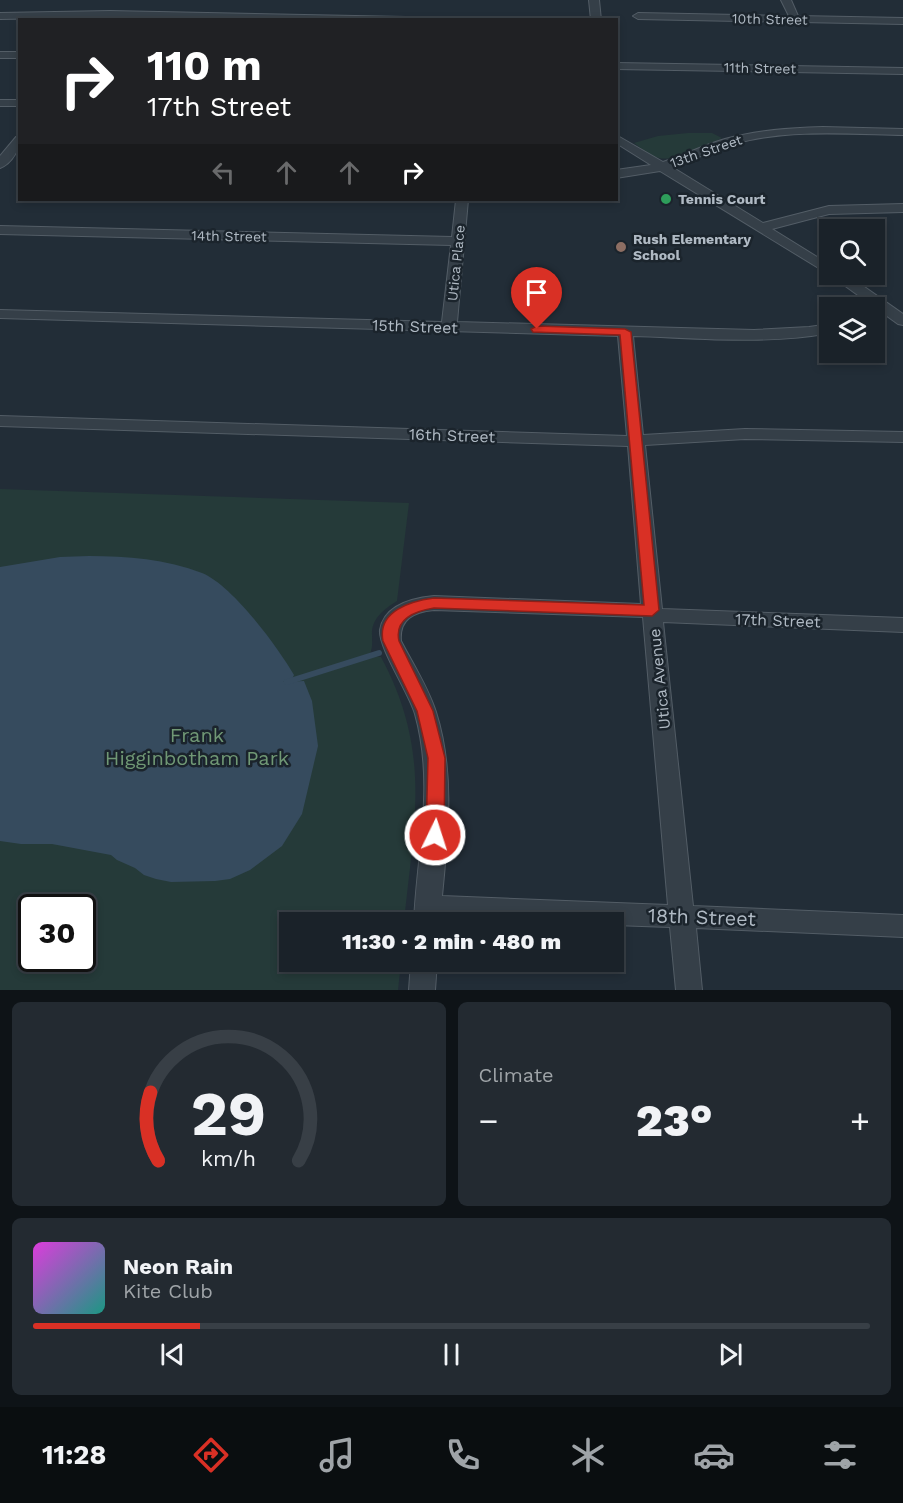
<!DOCTYPE html>
<html lang="en">
<head>
<meta charset="utf-8">
<style>
	body { margin:0; font-family:"Work Sans",sans-serif; background:#232a31; color:#f1f3f6; height:100vh; display:flex; flex-direction:column; font-size:22px; white-space:nowrap }
	* { box-sizing:border-box; margin:0 }
	p { font-size:20px; color:#9fa4a8 }
	.icon { flex:none; width:33px; height:33px; fill:none; stroke:currentColor; stroke-width:2; stroke-linecap:round; stroke-linejoin:round }
	.map { position:relative; height:990px; overflow:hidden }
	.details { display:flex; flex-direction:column; gap:12px; padding:12px; background:#0e1317; flex:1 }
	.details>* { flex:none }
	.banner { position:absolute; left:18px; top:18px; width:600px; height:183px; border-radius:0px; box-shadow:0 3px 9px #0003,0 0 0 2px #383f46; background:#202124; color:#fff; overflow:hidden }
	.tools { position:absolute; left:819px; top:219px; display:grid; gap:12px }
	.tools a { display:grid; place-items:center; width:66px; height:66px; border-radius:0px; background:#1a2229; box-shadow:0 3px 9px #0003,0 0 0 2px #383f46; font-size:30px }
	.speed { position:absolute; left:18px; top:894px; display:flex; gap:12px; font-size:30px; font-weight:700; text-align:center }
	.speed>* { display:grid; place-content:center; width:78px; height:78px; border-radius:50%; background:#1a2229; box-shadow:0 3px 9px #0003,0 0 0 2px #383f46; line-height:1 }
	.speed .limit { border:3px solid #111; border-radius:9px; background:#fff; color:#111 }
	.pin { position:absolute; display:grid; place-items:center; width:51px; height:51px; color:#fff; margin:-62px -26px; border-radius:50% 50% 50% 0; rotate:-45deg; box-shadow:0 0 6px #0007 }
	.pin .icon { rotate:45deg }
	.me { position:absolute; width:66px; margin:-33px; rotate:4deg; stroke-linejoin:round; filter:drop-shadow(0 0 4px #0008) }
	.turn { display:flex; align-items:center; gap:21px; height:126px; padding:0 30px; font-size:27px }
	.turn .icon { width:78px; height:78px; stroke-width:2.5 }
	.turn b { display:block; font-size:42px; line-height:51px }
	.lanes { display:flex; align-items:center; height:57px; padding:0 30px; background:#0003; justify-content:center; gap:30px; direction:ltr }
	.lanes .off { opacity:.35 }
	.big { font-size:45px; font-weight:800; line-height:1.1 }
	.details .widget { flex:1; display:flex; flex-direction:column; justify-content:center; gap:9px; min-width:0; padding:0 21px; border-radius:9px; background:#232a31 }
	.details .dial { align-items:center; gap:0 }
	.dial svg { height:156px; overflow:visible; fill:none; stroke:#383f46; stroke-width:7; stroke-linecap:round; text-anchor:middle }
	.dial text { fill:#f1f3f6; stroke:none }
	.song { display:flex; align-items:center; gap:18px }
	.cover { width:72px; height:72px; border-radius:9px; background:linear-gradient(135deg,hsl(300 70% 55%),hsl(170 70% 35%)) }
	.played { height:6px; border-radius:3px; background:linear-gradient(90deg,#d93025 20%,#383f46 20%) }
	.keys { display:flex; justify-content:space-around; direction:ltr }
	.heat { display:flex; justify-content:space-between; align-items:center; font-size:33px; direction:ltr }
	.details .tiles { flex:1; display:grid; gap:12px; grid-template-columns:1fr 1fr }
	.widget:last-child { grid-column:span 2 }
	.trip { position:absolute; left:279px; top:912px; width:345px; height:60px; border-radius:0px; background:#1a2229; box-shadow:0 3px 9px #0003,0 0 0 2px #383f46; font-weight:800; line-height:60px; text-align:center }
	.menu { display:flex; height:96px; justify-content:space-around; align-items:center; background:#0a0e10; color:#9fa4a8 }
	.menu .icon { width:42px; height:42px }
	.menu .active { color:#d93025 }
	.menu b { font-size:27px; color:#f1f3f6 }
	.map>svg:first-child { display:block }
	.green { fill:#253a39; fill-rule:evenodd }
	.water { fill:#364b5e }
	.lines { fill:none; stroke-linecap:round; stroke-linejoin:round }
	.stream { stroke:#364b5e; stroke-width:6 }
	.minor-casing { stroke:#535d66; stroke-width:2 }
	.minor { fill:#353f48; fill-rule:evenodd }
	.route { fill:#d93025; stroke:#8d1f18; stroke-width:1.5 }
	.leisure-dot { fill:#2e9e5b; stroke:#1b242c; stroke-width:2 }
	.education-dot { fill:#8d6e63; stroke:#1b242c; stroke-width:2 }
	.labels { text-anchor:middle; stroke-width:5; stroke-linejoin:round; paint-order:stroke }
	.far-street-label { font-size:14px; fill:#b0bac4; stroke:#1b242c }
	.far-poi-label { font-size:14px; font-weight:bold; fill:#b0bac4; stroke:#1b242c; text-anchor:start }
	.street-label { font-size:16px; fill:#b0bac4; stroke:#1b242c }
	.near-park-label { font-size:20px; fill:#709875; stroke:#1b242c }
	.near-street-label { font-size:20px; fill:#b0bac4; stroke:#1b242c }
</style>
</head>
<body>
<div class="map">
<svg width="903" height="990" viewBox="0 0 903 990">
	<rect width="100%" height="100%" fill="#222d37"/>
	<g class="green">
		<path d="M688,133H712L722,138C708,145 674,162 659,158C650,156 641,148 634,143L658,136Z"/>
		<path d="M0,489L409,503L397,601C384,609 371,619 372,635C372,643 373,646 370,654L372,656L381,657C432,752 414,822 404,922H290V962H401L398,990H0ZM32,908H82V958H32Z"/>
	</g>
	<path class="water" d="M89,556C127,556 166,559 202,573C232,585 278,647 294,675L292,679L283,682L304,681L312,701L318,746L302,814L282,846L250,870L230,879L215,881L171,882L156,879L144,875L135,868L117,860L111,855L52,844H21L0,841V567L60,557Z"/>
	<g class="lines">
		<path class="stream" d="M287,682L379,653"/>
		<g class="minor-casing">
			<g id="minor">
				<path d="M589,0H599L601,20H591Z"/>
				<path d="M781,0H791L798,16L903,18V24L638,19L633,16L638,13L789,16Z"/>
				<path d="M110,11L406,17L410,20L110,17L0,19V13Z"/>
				<rect x="0" y="52" width="20" height="6"/>
				<path d="M616,63L903,68V74L616,69Z"/>
				<rect x="0" y="100" width="20" height="6"/>
				<path d="M823,127L903,129V135C848,134 790,129 737,143C714,149 694,160 672,167L763,223L829,206L903,204V212L829,214L772,229L830,265V274H846L903,314V325L898,324L830,275L660,171L616,178V170L651,165L616,143V135L663,162C684,155 704,145 725,139C757,130 790,128 823,127Z"/>
				<path d="M20,136C20,148 13,163 0,168V156L16,137Z"/>
				<path d="M456,200H468L457,322L754,330L809,327L830,324V333C765,345 698,338 633,336L643,435L745,429L903,432V442L745,439L645,445L662,609L903,618V632L663,622L693,906L903,915V937L696,928L702,990H676L670,927L614,925V922L440,917V922H414C417,852 435,785 415,714C409,693 378,647 380,630C384,605 413,598 434,596L641,604L628,446L0,426V416L627,436L618,336L0,318V310L442,322L451,245L0,234V226L452,237ZM434,610L643,617L668,905L442,896C448,834 455,772 436,712C428,687 413,664 401,641C399,619 414,612 434,610Z"/>
				<path d="M411,962H437L435,990H409Z"/>
			</g>
		</g>
		<use href="#minor" class="minor"/>
	</g>
	<path class="route" d="M537,326L625,329L631,332L659,610L652,616L434,608C415,611 394,619 399,641L433,711L445,758L444,835L441,840L435,842L428,840L426,835L428,758L417,711L383,641C377,611 411,601 434,598L644,605L620,335L533,332L531,329Z"/>
	<circle class="leisure-dot" cx="666" cy="199" r="6"/>
	<circle class="education-dot" cx="621" cy="247" r="6"/>
	<g class="labels">
		<g class="far-street-label">
			<text transform="translate(770 19) rotate(1)" y="5">10th Street</text>
			<text transform="translate(760 68) rotate(1)" y="5">11th Street</text>
			<text transform="translate(706 151) rotate(-19)" y="5">13th Street</text>
			<text transform="translate(229 236) rotate(1)" y="5">14th Street</text>
			<text transform="translate(456 263) rotate(-84)" y="5">Utica Place</text>
		</g>
		<g class="far-poi-label">
			<text x="678" y="204">Tennis Court</text>
			<text x="633" y="244">Rush Elementary<tspan x="633" dy="16">School</tspan></text>
		</g>
		<g class="street-label">
			<text transform="translate(415 326) rotate(2)" y="6">15th Street</text>
			<text transform="translate(452 435) rotate(2)" y="6">16th Street</text>
			<text transform="translate(778 620) rotate(2)" y="6">17th Street</text>
			<text transform="translate(659 679) rotate(-96)" y="6">Utica Avenue</text>
		</g>
		<g class="near-park-label">
			<text x="197" y="742">Frank<tspan x="197" dy="23">Higginbotham Park</tspan></text>
		</g>
		<g class="near-street-label">
			<text transform="translate(702 917) rotate(2)" y="7">18th Street</text>
		</g>
	</g>
</svg>
<div class="tools">
<a><svg class="icon" aria-label="search" viewBox="0 0 24 24"><circle cx="10" cy="10" r="6"/><path d="M15 15l6 6"/></svg></a>
<a><svg class="icon" aria-label="layers" viewBox="0 0 24 24"><path d="M12 4l9 5-9 5-9-5zM3 14l9 5 9-5"/></svg></a>
</div>
<div class="speed"><div class="limit">30</div></div>
<div class="pin" style="left:537px;top:329px;background:#d93025"><svg class="icon" aria-label="arrive" viewBox="0 0 24 24"><path d="M6 21V4h12l-3 4 3 4H6"/></svg></div>
<svg class="me" style="left:435px;top:835px" viewBox="-20 -20 40 40"><circle r="17" fill="#d93025" stroke="#fff" stroke-width="3"/><path d="M0-11L8 9 0 5-8 9z" fill="#fff"/></svg>
<div class="trip">11:30 · 2 min · 480 m</div>
<div class="banner">
<div class="turn"><svg class="icon" aria-label="right" viewBox="0 0 24 24"><path d="M7 20v-9h11M14 6l5 5-5 5"/></svg><div><b>110 m</b>17th Street</div></div>
<div class="lanes"><svg class="icon off" aria-label="left" viewBox="0 0 24 24"><path d="M17 20v-9H6M10 6l-5 5 5 5"/></svg><svg class="icon off" aria-label="ahead" viewBox="0 0 24 24"><path d="M12 20V5M6 11l6-6 6 6"/></svg><svg class="icon off" aria-label="ahead" viewBox="0 0 24 24"><path d="M12 20V5M6 11l6-6 6 6"/></svg><svg class="icon" aria-label="right" viewBox="0 0 24 24"><path d="M7 20v-9h11M14 6l5 5-5 5"/></svg></div>
</div>
</div>
<section class="details">
<div class="tiles">
<div class="widget dial"><svg viewBox="0 0 100 80">
<path d="M14 69A42 42 0 1 1 86 69"/>
<path d="M14 69A42 42 0 0 1 10 34" stroke="#d93025"/>
<text x="50" y="56" font-size="32" font-weight="700">29</text>
<text x="50" y="72" font-size="11">km/h</text>
</svg></div>
<div class="widget"><p>Climate</p>
<div class="heat"><a>−</a><b class="big">23°</b><a>+</a></div>
</div>
<div class="widget">
<div class="song"><i class="cover"></i><div><b>Neon Rain</b><p>Kite Club</p></div></div>
<div class="played"></div>
<div class="keys"><svg class="icon" aria-label="previous" viewBox="0 0 24 24"><path d="M18 5L8 12l10 7zM5 5v14"/></svg><svg class="icon" aria-label="pause" viewBox="0 0 24 24"><path d="M8 5v14M16 5v14"/></svg><svg class="icon" aria-label="next" viewBox="0 0 24 24"><path d="M6 5l10 7-10 7zM19 5v14"/></svg></div>
</div>
</div>
</section>
<nav class="menu">
<b>11:28</b>
<svg class="icon active" aria-label="directions" viewBox="0 0 24 24"><path d="M12 3l9 9-9 9-9-9zM9 14v-3h6M13 9l2 2-2 2"/></svg>
<svg class="icon" aria-label="music" viewBox="0 0 24 24"><path d="M9 18V5l10-2v13"/><circle cx="6" cy="18" r="3"/><circle cx="16" cy="16" r="3"/></svg>
<svg class="icon" aria-label="phone" viewBox="0 0 24 24"><path d="M5 4h4l2 5-3 2q2 4 5 5l2-3 5 2v4C11 20 4 13 5 4z"/></svg>
<svg class="icon" aria-label="climate" viewBox="0 0 24 24"><path d="M12 3v18M4 7l16 10M4 17L20 7"/></svg>
<svg class="icon" aria-label="car" viewBox="0 0 24 24"><path d="M5 17H2v-5l4-1 3-4h7l3 4 3 1v5h-3M9 17h6M6 11h13"/><circle cx="7" cy="17" r="2"/><circle cx="17" cy="17" r="2"/></svg>
<svg class="icon" aria-label="filters" viewBox="0 0 24 24"><path d="M4 7h16M4 17h16"/><circle cx="9" cy="7" r="2"/><circle cx="15" cy="17" r="2"/></svg>
</nav>
</body>
</html>
